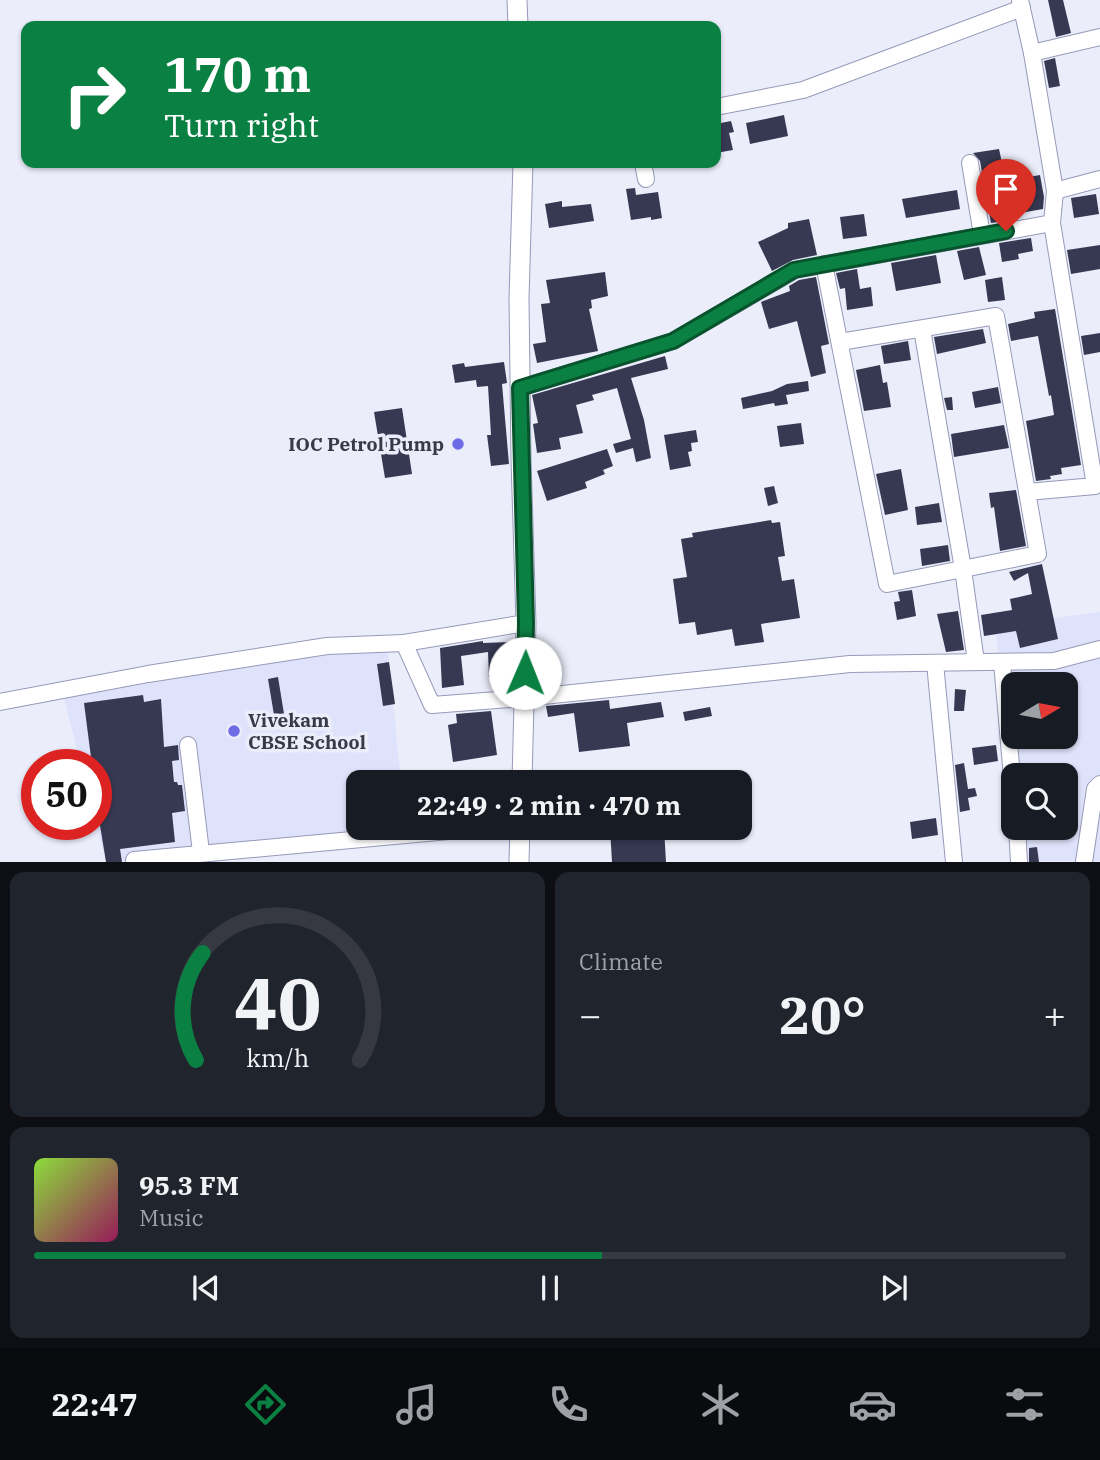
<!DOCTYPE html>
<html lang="en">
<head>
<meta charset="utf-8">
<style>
	body { margin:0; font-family:"IBM Plex Serif",serif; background:#20242c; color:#f1f3f6; height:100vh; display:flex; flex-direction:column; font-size:26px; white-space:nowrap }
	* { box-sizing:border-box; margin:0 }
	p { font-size:23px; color:#9ea1a6 }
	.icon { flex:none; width:38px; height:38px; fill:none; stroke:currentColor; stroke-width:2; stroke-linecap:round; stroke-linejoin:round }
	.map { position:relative; height:862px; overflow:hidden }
	.drawer { display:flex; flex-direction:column; gap:10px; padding:10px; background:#0d0f14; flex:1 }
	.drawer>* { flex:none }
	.banner { position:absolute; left:21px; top:21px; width:700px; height:147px; border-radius:14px; box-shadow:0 2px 5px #0004; background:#0b8043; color:#fff; overflow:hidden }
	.needle { width:46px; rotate:80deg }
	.controls { position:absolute; left:1001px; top:672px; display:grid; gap:14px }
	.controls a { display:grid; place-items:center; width:77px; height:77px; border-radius:14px; background:#171b24; box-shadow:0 2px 5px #0004; font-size:35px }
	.speed { position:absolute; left:21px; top:749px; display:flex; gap:14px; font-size:35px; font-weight:700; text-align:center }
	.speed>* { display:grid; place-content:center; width:91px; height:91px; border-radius:50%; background:#171b24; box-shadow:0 2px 5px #0004; line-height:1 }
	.speed .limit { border:10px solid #d22; background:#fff; color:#111 }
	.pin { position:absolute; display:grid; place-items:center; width:60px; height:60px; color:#fff; margin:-72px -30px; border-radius:50% 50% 50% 0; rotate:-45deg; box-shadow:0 0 7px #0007 }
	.pin .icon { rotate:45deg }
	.me { position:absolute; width:77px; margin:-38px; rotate:1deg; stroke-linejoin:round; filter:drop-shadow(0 0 5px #0008) }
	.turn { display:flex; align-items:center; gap:24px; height:147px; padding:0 28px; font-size:32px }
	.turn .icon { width:91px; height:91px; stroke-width:2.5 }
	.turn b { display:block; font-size:49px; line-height:60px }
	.big { font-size:52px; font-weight:700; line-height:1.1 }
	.drawer .widget { flex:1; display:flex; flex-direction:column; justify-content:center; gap:10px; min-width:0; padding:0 24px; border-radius:14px; background:#20242c }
	.drawer .dial { align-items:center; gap:0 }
	.dial svg { height:182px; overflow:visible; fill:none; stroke:#363941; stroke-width:7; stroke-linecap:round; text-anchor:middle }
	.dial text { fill:#f1f3f6; stroke:none }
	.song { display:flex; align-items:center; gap:21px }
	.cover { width:84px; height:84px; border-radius:10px; background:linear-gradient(135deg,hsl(90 70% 55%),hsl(330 70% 35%)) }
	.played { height:7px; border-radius:4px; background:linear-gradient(90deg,#0b8043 55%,#363941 55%) }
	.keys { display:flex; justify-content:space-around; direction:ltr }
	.heat { display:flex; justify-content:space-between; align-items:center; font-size:38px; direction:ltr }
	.drawer .tiles { flex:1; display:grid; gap:10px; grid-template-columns:1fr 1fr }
	.widget:last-child { grid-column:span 2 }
	.trip { position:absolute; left:346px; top:770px; width:406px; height:70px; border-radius:14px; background:#171b24; box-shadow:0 2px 5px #0004; font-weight:700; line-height:70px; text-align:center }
	.tabs { display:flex; height:112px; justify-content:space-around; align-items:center; background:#090b0e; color:#9ea1a6 }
	.tabs .icon { width:49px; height:49px }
	.tabs .active { color:#0b8043 }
	.tabs b { font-size:32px; color:#f1f3f6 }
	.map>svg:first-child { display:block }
	.built { fill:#dfe2fb; fill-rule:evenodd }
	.building { fill:#373953 }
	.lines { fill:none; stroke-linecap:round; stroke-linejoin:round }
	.minor-casing { stroke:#9699b9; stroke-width:18 }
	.major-casing { stroke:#9699b9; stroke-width:21 }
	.minor { stroke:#fff; stroke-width:16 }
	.major { stroke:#fff; stroke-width:19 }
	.route-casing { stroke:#07532c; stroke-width:18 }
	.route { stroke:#0b8043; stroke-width:12 }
	.poi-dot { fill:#6d6ce6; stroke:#ebedfb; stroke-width:2.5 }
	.labels { text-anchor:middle; stroke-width:7; stroke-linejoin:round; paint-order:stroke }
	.poi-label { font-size:19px; font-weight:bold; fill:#393a48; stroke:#ebedfb; text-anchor:end }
</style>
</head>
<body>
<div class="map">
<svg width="1100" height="862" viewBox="0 0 1100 862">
	<rect width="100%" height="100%" fill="#ebedfb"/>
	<g class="built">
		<path d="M1100,612V861H1026L1021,828H1066V775H1014L995,626ZM1013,684H1066V737H1013Z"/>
		<path d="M387,642L401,782H359V828H500V830L178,861H106L96,824V765H81L64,698Z"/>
	</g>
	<g class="building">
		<path d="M1048,0H1063L1071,33L1056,37Z"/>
		<path d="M1055,58L1060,86L1049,88L1044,61Z"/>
		<path d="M784,115L788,136L750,144L746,123Z"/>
		<path d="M731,121L734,132L729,133L733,150L716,153V124Z"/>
		<path d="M999,149L1006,181L1040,175L1044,197L1043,209L1009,215L1010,220L991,223L980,161L973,153Z"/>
		<path d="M635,188L636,195L658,192L662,218L651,220V217L631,220L626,189Z"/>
		<path d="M957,190L960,209L906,218L902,199Z"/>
		<path d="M1096,194L1099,214L1074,218L1071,198Z"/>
		<path d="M562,201V207L591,204L594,221L549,228L545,204Z"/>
		<path d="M864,214L867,236L843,239L840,217Z"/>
		<path d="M809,219L817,255L793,260L772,271L758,242L788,228V223Z"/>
		<path d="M1031,238L1033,251L1018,254L1019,259L1002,262L999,243Z"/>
		<path d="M1100,245V269L1071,274L1067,250Z"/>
		<path d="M979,247L986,275L964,280L957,251Z"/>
		<path d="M936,255L941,283L896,291L891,263Z"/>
		<path d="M857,269L860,289L871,287L873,306L847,310L845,288L840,289L836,273Z"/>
		<path d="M605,272L608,296L591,300L592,308L589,309L598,351L537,363L533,344L546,342L541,304L550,303L546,280Z"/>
		<path d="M816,277L829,344L821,346L826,373L811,377L797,321L769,329L761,302L790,291L789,286L799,280Z"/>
		<path d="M1002,277L1005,300L988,302L985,280Z"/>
		<path d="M1055,309L1081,465L1061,468L1062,474L1050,476L1051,479L1036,481L1026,421L1054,415L1051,395L1049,396L1038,336L1011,341L1008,324L1035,318L1034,312Z"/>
		<path d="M983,329L986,343L937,354L934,337Z"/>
		<path d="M1100,333V352L1084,355L1081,336Z"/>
		<path d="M908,341L911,360L884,364L881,346Z"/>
		<path d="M665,356L668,369L631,378L644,420L651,458L636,462L633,448L616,453L613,444L631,439L617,388L592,395L594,400L576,405L583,433L559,438L561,449L537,453L533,424L538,423L532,395Z"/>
		<path d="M504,362L507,383L502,384L509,464L491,466L487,435H491L488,386L477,387L476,380L455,383L452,365L464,363L465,367Z"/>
		<path d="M880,365L883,383L887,382L891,407L864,411L856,370Z"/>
		<path d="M808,381L809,391L786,395L788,404L775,406L774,403L743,409L741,398L772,391L787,384Z"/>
		<path d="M998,387L1001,403L975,408L972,392Z"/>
		<path d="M952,397L953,410H947L944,398Z"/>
		<path d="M402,408L412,474L385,478L374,412Z"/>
		<path d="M801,423L804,444L780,447L777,426Z"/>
		<path d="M1004,425L1009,448L954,457L951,434Z"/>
		<path d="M696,430L698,442L691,443L692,451L688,452L691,466L670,470L664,435Z"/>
		<path d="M607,449L613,466L603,470L605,474L585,482L587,488L547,501L537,471Z"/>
		<path d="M901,469L908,510L885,515L876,474Z"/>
		<path d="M774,486L778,503L768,506L764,488Z"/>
		<path d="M1016,490L1026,546L1000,551L994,507L991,508L989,493Z"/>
		<path d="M939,503L942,522L917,525L915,507Z"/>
		<path d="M771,520L772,523L780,522L785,556L778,557L782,581L794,579L800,618L761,624L764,642L735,646L732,629L697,635L695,622L679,624L673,579L687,577L681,539L693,537L692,533Z"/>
		<path d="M948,545L950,561L922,566L920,549Z"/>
		<path d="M1042,564L1058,639L1020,648L1016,631L984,636L981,615L1012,610L1010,599L1032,594L1028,573L1014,581L1009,572Z"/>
		<path d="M912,590L916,616L897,620L894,602L900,601L898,592Z"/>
		<path d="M958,611L964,650L946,652L937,614Z"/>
		<path d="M483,641V643L511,642L512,649L499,650L501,676L489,677L488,652L461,656L464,685L442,688L440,648Z"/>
		<path d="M389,662L395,704L383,706L377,664Z"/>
		<path d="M1045,674L1046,684H1035L1034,676Z"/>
		<path d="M278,677L285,720L275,721L268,679Z"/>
		<path d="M955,689L966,690L964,711H954Z"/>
		<path d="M143,695L144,702L161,699L164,747L178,745L179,760L172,761L174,782H177L178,785H182L185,811L172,813L175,842L120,849L122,862H106L96,801V765H92L84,703Z"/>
		<path d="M609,700L610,709L661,702L664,717L627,723L630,746L579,752L574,713L548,717L546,706Z"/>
		<path d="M710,707L712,716L685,721L683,712Z"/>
		<path d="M491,711L497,755L453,762L448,725L457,723L456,714Z"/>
		<path d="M996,745L998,761L974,765L972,748Z"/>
		<path d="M964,763L968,789L975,788L977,796L968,798L970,810L960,812L955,765Z"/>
		<path d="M936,818L938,835L912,839L910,822Z"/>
		<path d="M610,828H664L666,862H612Z"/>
		<path d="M1037,847L1039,862H1029V848Z"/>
	</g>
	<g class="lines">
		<g class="minor-casing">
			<g id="minor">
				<path d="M1020,0L1032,53L1055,191L1052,223L1095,486L1027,492"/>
				<path d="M1032,53L1100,37"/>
				<path d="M716,107L803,90L1022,8"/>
				<path d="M643,163L646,179"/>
				<path d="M970,163L982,235"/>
				<path d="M1055,191L1100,179"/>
				<path d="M824,264L887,584L1038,554L996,316L840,342"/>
				<path d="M922,329L963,569L976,662"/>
				<path d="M520,388L673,341L795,270L1052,223"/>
				<path d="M404,643L526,623"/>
				<path d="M1002,662L1013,789"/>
				<path d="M935,663L954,862"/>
				<path d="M0,702L148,674L327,646L404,643L432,705L524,698L850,664L1054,661L1100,649"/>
				<path d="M188,745L201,852"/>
				<path d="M1017,828L1019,862"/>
				<path d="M134,860L481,828"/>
				<path d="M1084,862L1095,789L1100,784"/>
			</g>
		</g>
		<g class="major-casing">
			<g id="major">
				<path d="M517,0L518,26"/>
				<path d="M522,782L526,623L521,459L519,298L523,163"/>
				<path d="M519,862L520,828"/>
			</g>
		</g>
		<use href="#minor" class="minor"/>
		<use href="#major" class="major"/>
	</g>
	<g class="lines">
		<g class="route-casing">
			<path id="route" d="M525,673L526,623L520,388L673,341L794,270L1006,231"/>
		</g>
		<use href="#route" class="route"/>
	</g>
	<g class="poi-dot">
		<circle cx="458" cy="444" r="7"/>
		<circle cx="234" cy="731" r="7"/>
	</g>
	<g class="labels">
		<g class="poi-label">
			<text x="444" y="451">IOC Petrol Pump</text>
			<text x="248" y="727" text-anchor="start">Vivekam<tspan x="248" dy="22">CBSE School</tspan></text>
		</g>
	</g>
</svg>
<div class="controls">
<a><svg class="needle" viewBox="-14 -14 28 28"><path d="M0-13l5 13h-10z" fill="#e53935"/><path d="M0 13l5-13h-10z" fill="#9ea1a6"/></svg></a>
<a><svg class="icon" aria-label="search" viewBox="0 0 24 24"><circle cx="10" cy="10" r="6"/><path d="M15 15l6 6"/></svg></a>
</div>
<div class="speed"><div class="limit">50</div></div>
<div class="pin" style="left:1006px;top:231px;background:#d93025"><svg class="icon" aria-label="arrive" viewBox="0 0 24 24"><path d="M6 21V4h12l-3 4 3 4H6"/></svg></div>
<svg class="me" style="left:525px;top:673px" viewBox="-20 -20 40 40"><circle r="19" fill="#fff"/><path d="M0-13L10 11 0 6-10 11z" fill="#0b8043"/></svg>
<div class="trip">22:49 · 2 min · 470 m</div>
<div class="banner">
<div class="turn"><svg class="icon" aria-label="right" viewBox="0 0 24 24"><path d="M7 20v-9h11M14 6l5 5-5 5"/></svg><div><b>170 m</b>Turn right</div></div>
</div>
</div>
<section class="drawer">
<div class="tiles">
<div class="widget dial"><svg viewBox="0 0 100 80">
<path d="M14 69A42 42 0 1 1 86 69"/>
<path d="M14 69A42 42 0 0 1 17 22" stroke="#0b8043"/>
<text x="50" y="56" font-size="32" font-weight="700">40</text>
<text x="50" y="72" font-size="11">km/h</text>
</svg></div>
<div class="widget"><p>Climate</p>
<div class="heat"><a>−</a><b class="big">20°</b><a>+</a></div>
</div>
<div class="widget">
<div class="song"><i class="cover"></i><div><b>95.3 FM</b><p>Music</p></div></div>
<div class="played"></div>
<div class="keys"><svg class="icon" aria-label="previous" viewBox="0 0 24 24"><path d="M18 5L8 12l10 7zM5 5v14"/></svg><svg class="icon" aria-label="pause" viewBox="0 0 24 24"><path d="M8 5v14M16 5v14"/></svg><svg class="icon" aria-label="next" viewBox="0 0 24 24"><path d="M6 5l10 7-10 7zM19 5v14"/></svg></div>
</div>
</div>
</section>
<nav class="tabs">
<b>22:47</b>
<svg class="icon active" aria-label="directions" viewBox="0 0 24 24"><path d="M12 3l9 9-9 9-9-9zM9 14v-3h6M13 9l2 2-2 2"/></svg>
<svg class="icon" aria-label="music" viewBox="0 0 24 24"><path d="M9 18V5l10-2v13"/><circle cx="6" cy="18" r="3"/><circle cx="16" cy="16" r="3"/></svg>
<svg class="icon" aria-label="phone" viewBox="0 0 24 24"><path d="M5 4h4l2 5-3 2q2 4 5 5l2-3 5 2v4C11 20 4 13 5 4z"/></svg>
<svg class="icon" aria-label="climate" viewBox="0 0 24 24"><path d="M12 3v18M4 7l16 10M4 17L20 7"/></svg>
<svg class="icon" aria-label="car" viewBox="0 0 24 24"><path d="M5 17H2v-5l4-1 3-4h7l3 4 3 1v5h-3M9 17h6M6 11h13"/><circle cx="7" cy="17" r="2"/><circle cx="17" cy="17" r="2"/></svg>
<svg class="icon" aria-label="filters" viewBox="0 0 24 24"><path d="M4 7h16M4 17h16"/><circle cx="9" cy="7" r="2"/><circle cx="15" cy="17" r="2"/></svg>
</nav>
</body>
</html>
